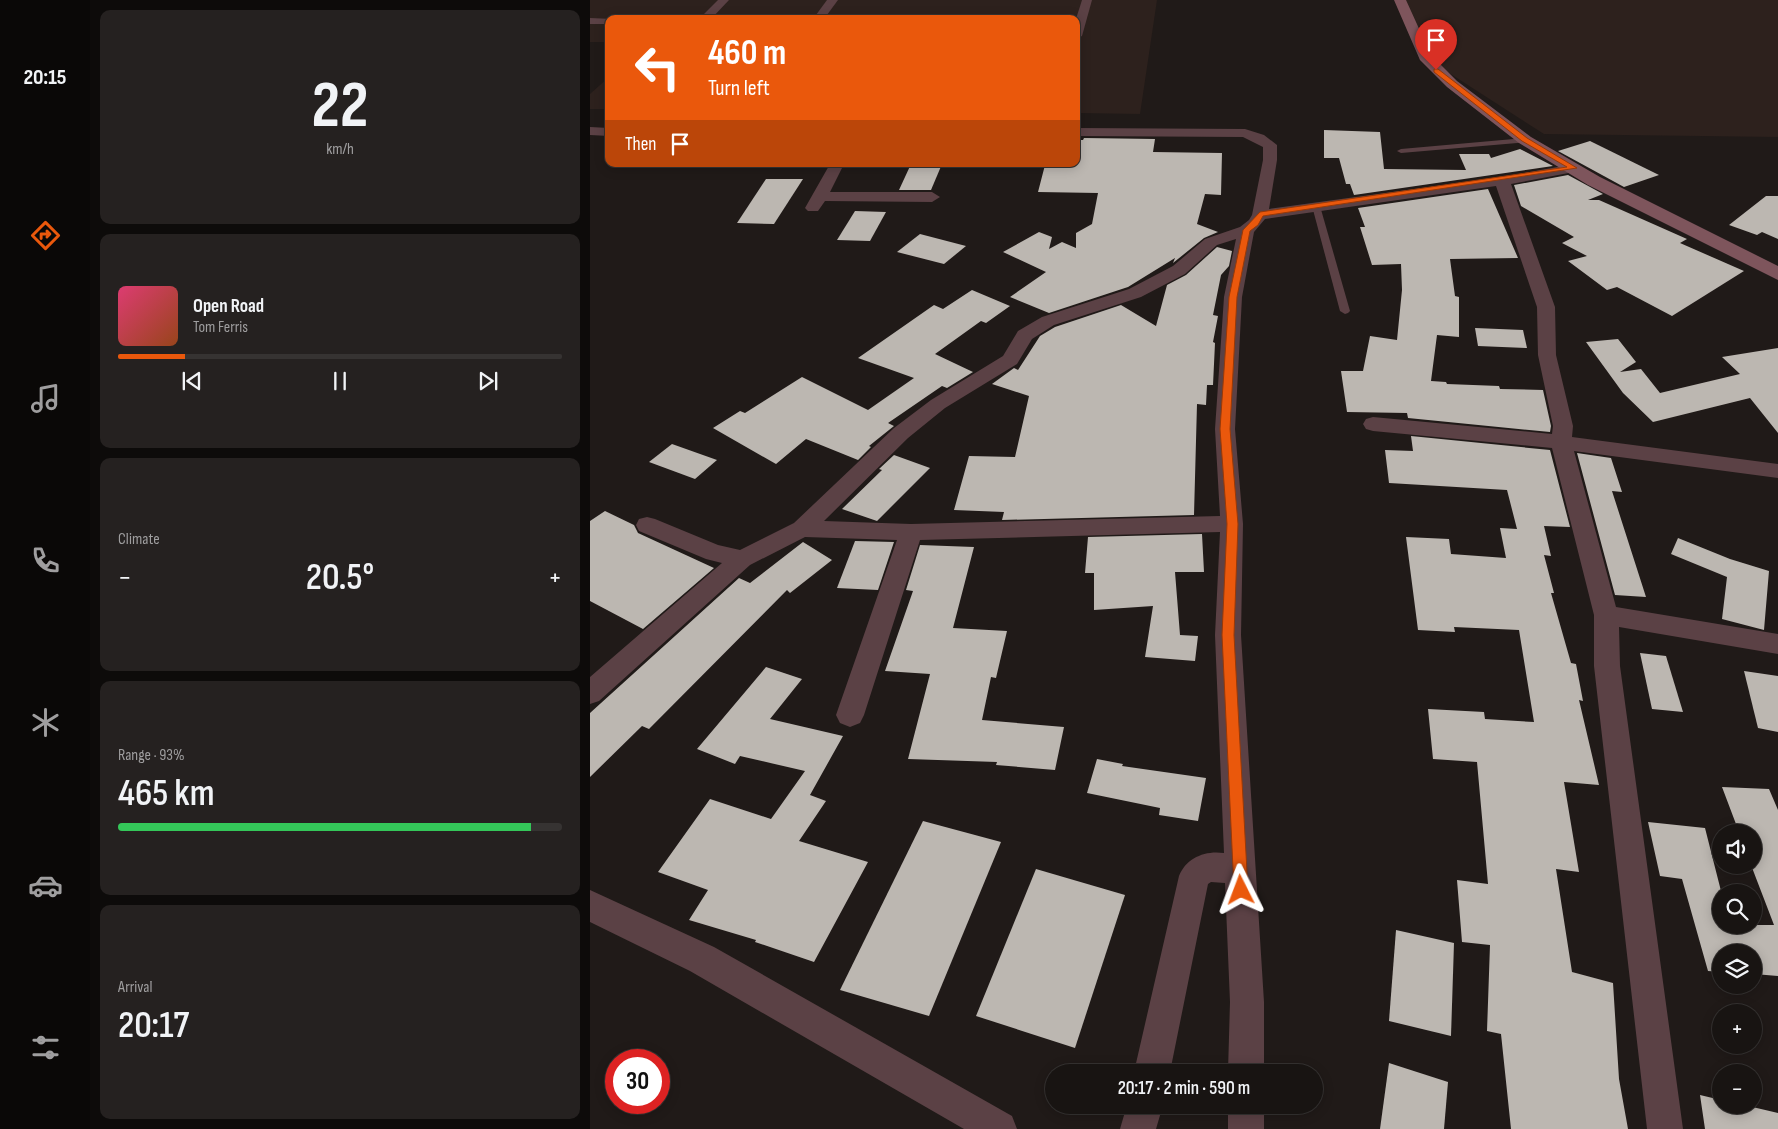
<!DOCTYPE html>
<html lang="en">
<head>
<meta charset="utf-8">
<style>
	body { margin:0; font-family:"Sofia Sans Condensed",sans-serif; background:#252120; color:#f1f3f6; height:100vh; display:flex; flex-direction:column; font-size:19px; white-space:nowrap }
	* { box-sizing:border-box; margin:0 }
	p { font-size:16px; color:#9f9e9f }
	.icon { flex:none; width:28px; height:28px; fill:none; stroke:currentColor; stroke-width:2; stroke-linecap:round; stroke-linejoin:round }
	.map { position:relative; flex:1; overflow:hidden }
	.sheet { display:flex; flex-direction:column; gap:10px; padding:10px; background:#0d0b0a; width:500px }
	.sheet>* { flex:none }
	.guide { position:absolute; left:15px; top:15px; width:475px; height:152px; border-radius:10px; box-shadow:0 2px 12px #0003,0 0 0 1px #363332; background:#ea580c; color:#fff; overflow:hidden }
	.fabs { position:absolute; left:1122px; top:824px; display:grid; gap:10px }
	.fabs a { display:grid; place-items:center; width:50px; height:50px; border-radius:50%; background:#181412; box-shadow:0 2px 12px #0003,0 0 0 1px #363332; font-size:25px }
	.speed { position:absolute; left:15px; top:1049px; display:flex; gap:10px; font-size:25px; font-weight:700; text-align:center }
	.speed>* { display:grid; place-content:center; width:65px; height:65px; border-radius:50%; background:#181412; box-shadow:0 2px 12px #0003,0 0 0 1px #363332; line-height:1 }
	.speed .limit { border:8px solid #d22; background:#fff; color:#111 }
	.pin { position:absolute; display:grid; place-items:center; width:42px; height:42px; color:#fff; margin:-51px -21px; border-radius:50% 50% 50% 0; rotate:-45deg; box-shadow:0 0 5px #0007 }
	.pin .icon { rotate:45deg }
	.me { position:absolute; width:55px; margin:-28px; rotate:357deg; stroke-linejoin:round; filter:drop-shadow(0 0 4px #0008) }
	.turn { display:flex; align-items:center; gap:18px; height:105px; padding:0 20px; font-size:22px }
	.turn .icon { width:65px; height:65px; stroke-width:2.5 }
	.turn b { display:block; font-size:35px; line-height:42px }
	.then { display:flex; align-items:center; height:48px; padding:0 20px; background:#0003; gap:10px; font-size:19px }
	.big { font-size:38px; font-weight:600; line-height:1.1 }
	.sheet .widget { flex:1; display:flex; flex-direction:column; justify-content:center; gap:8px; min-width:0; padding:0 18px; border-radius:10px; background:#252120 }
	.sheet .dial { align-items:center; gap:0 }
	.dial b { font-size:65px; line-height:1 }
	.song { display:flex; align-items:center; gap:15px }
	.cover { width:60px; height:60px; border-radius:8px; background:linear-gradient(135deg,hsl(340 70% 55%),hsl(20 70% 35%)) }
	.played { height:5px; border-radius:2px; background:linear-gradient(90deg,#ea580c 15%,#363332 15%) }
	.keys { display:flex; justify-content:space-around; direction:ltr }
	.heat { display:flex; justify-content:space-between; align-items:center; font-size:28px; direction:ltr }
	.charge { height:8px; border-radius:4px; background:linear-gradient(90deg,#34c759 93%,#363332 0) }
	.trip { position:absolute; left:455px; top:1064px; width:278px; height:50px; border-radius:25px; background:#181412; box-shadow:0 2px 12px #0003,0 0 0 1px #363332; font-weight:600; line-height:50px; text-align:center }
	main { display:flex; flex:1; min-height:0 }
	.tab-bar { display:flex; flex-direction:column; width:90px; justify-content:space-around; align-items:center; background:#0a0807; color:#9f9e9f }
	.tab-bar .icon { width:35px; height:35px }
	.tab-bar .selected { color:#ea580c }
	.tab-bar b { font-size:22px; color:#f1f3f6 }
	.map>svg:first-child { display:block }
	.built { fill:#2d211d }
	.building { fill:#bcb7b1 }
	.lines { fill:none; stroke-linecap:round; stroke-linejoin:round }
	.lane { fill:#5b4145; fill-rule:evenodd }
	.street { fill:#5b4145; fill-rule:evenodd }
	.secondary { fill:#7e555c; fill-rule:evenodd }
	.route { fill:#ea580c; stroke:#983908 }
</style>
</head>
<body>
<main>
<nav class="tab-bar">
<b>20:15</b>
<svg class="icon selected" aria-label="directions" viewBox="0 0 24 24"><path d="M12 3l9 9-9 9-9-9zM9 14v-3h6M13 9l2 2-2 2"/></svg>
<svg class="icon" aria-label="music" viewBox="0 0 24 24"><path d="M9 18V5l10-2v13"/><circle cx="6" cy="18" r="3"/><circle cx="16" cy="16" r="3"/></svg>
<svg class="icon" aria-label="phone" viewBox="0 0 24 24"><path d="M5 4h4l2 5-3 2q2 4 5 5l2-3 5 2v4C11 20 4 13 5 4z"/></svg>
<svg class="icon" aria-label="climate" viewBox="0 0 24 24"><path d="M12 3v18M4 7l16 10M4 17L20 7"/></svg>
<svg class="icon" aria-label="car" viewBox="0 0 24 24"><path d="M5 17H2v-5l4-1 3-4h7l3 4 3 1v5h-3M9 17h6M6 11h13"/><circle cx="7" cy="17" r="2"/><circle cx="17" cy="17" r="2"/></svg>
<svg class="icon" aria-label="filters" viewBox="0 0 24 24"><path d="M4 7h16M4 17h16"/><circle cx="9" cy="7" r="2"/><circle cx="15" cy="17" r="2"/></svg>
</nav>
<section class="sheet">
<div class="widget dial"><b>22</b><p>km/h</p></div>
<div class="widget">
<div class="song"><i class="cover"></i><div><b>Open Road</b><p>Tom Ferris</p></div></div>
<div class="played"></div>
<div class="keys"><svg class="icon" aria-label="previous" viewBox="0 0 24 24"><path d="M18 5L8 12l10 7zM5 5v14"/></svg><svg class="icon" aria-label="pause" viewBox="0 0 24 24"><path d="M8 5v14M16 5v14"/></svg><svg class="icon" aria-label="next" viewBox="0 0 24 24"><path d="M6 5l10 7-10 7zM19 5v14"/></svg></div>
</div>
<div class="widget"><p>Climate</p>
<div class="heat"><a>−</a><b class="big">20.5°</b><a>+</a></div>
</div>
<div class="widget"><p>Range · 93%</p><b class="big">465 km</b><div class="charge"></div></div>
<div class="widget"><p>Arrival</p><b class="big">20:17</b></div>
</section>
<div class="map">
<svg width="1188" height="1129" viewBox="0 0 1188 1129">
	<rect width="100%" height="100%" fill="#201a18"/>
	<g class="built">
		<path d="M0,0H567L550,114L486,113V19H19V42H0Z"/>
		<path d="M815,0H1188V137L954,134L839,60Z"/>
		<path d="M19,77V109H0V94Z"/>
	</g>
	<g class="building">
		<path d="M734,130L790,132L794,169L876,170L869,154H899L901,158L930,149L963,166L764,195L760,184H756L749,158H734Z"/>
		<path d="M494,138L565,139L563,152L632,153L631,195L615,194L607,224L628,232L614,238L583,263L585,258L538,287L459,313L420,297L456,272L413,252L449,232L462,237L459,249L472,242L486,248V233L502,224L508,193L448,192L455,165L486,166V140H493Z"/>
		<path d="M1000,141L1069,175L1034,187L968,151Z"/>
		<path d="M321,164H352L341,190H309Z"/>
		<path d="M978,175L1013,194L998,200H1009L1097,239L1090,243L1154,271L1082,316L1027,287L1017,290L978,261L997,256L972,243L984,237L931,206L924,185Z"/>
		<path d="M176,179H213L184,224L147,223Z"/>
		<path d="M898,189L928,258L860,259L865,296L869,297V337L847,335L841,381L856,382L857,384L909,386L910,389L953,390L961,426L960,432L818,418L817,413L757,412L751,371H773L780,336L807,340L812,290L811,264L782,265L770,227H775L768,208Z"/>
		<path d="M1176,196H1188V239L1172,232L1167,235L1139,225Z"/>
		<path d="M265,211L296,212L280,241L247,240Z"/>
		<path d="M330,234L376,246L354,264L307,252Z"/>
		<path d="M627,247L642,251L639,266L631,275L623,315L628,316L623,342L625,343L623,385H617L616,405L607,404L604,515L412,520L414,512L364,510L379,456L425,457L439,396L402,384L424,368L428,370L450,336L465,327L531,305L566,326L577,285L596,275Z"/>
		<path d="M382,290L420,306L396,323L391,321L345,354L383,372L357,388L352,386L298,423L304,426L279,446L281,447L268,460L216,439L186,464L123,428L150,411L155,413L212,377L278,410L324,378L268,358L344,305L353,309Z"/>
		<path d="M885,328L933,330L937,348L888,346Z"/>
		<path d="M1028,339L1046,362L1030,372L1051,369L1070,393L1150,374L1132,357L1188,348V433L1160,398L1063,422L1033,393L996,342Z"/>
		<path d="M821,436L960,450L980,527L954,526L961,556L954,555L964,593H961L981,663L986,664L993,701L989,700L1009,785L974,782L989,872L966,869L982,972L1023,983L1029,1079L1038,1129H921L911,1034L897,1031L900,945L872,942L867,880L898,884L887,762L843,759L838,709L894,712L895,719L944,722L929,630L864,627L865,632L828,630L816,537L859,539L861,554L916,558L910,528L927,529L917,490L799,483L795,450L823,451Z"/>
		<path d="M82,444L127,460L105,479L59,462Z"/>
		<path d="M987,453L1021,458L1032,492L1022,491L1056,597L1025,595Z"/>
		<path d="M304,455L340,468L287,521L252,509L292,470L289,469Z"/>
		<path d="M15,511L44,525L48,533L124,568L53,629L0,601V521Z"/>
		<path d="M612,534L614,572H585L590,635L608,636L605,661L555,657L563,606L504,610V573H495L498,537Z"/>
		<path d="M1088,538L1140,559L1179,571L1174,630L1132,619L1137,577L1081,554Z"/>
		<path d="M265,541L304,542L288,590L247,588Z"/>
		<path d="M213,542L242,560L200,593L197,590L59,729L52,726L0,777V713L149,578L160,583Z"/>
		<path d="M330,545L384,547L363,628L417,631L406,678L401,677L392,720L474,727L465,770L406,765L407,762L318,759L340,674L295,671L323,591L316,590Z"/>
		<path d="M1050,653L1076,656L1093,712L1062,709Z"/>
		<path d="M176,667L212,679L180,719L253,736L220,795L236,801L209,841L278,862L224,962L165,942L166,940L99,920L118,890L68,872L120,799L181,819L215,771L150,756L145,764L107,749Z"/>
		<path d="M1154,671L1188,676V732L1168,728Z"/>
		<path d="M507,759L533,764L532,766L616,778L608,821L569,815L570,808L497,793Z"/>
		<path d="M1132,787L1179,789L1188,810V976L1164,974V952H1131V972L1118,971L1092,879L1070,876L1058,822L1115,828L1131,891V925H1184L1161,865H1164V832H1149Z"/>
		<path d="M333,821L411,842L339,1016L250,990Z"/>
		<path d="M446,869L535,895L485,1048L386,1016Z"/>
		<path d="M806,930L864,943L861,1036L799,1021Z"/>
		<path d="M799,1063L858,1082L854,1129H790Z"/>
		<path d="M1110,1095L1131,1100V1105H1154L1188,1113V1129H1115Z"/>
	</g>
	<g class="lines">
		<g class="lane">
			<path d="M935,138L939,140L938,142L811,153L807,151L811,149Z"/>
			<path d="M723,204L730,206L760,311L758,313L755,314L750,311L722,206Z"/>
		</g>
		<g class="street">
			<path d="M128,0H139L121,19H109Z"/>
			<path d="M237,0H248L234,19H223Z"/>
			<path d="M492,0H502L492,36L486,39V19Z"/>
			<path d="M0,18L23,19H19V24H0Z"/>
			<path d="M0,127L19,128V136L0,135Z"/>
			<path d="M486,128L655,129L674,135L687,145V160L679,209L912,177L984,164L989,165L991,168L989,171L921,184L965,307L966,355L983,426L982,437L1188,464V478L984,451L1026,607L1188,634V654L1029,627L1030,666L1093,1129H1057L1004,666V615L962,448L783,431L776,429L773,424L776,419L783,417L962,434L963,426L948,355L947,307L906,186L675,219L664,232L652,297L645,429L653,524L651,635L674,1002V1072H638L640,1002L635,883L621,882L618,884L580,1072H544L589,876C596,858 615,850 634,853L625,635L630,532L330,540L274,715L270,723L260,727L250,723L246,715L307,540L215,537L160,565L9,701L0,704V677L132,563L116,559L49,531L46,525L49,519L57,517L65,519L128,545L150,550L204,523L304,428L341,400L413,356L428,331L452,317L539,289L583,266L615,239L650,227L659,220L662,215L673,160V147L653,137L486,136ZM646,239L634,297L625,429L630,516L321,524L234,521L318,438L355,408L427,364L442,339L464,325L551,297L595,274L627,245Z"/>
			<path d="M240,164H254L240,192H342L350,197L342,202L235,201L228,211H218L215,208Z"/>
			<path d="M0,890L124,947L422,1116L427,1129H374L100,971L0,922Z"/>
			<path d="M537,1105H573L566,1129H530Z"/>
			<rect x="638" y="1105" width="36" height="24"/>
		</g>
		<path class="secondary" d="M804,0H816L841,55L867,81L941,137L1010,177L1188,266V280L998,185L929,143L857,87L830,60Z"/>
	</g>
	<path class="route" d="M844,69H848L937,138L987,168L673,216L668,225L660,231L647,297L640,429L648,524L644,635L658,890L656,895L651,897L646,895L644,890L632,635L637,524L630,429L639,297L653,230L670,212L977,167L932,141L844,72Z"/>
</svg>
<div class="fabs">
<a><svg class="icon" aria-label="sound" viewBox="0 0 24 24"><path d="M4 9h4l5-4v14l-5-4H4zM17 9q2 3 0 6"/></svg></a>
<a><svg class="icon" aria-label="search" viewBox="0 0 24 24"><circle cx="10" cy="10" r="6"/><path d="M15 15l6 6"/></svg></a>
<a><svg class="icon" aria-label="layers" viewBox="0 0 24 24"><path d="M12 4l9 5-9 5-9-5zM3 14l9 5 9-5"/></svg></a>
<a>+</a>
<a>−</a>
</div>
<div class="speed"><div class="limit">30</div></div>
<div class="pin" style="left:846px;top:70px;background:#d93025"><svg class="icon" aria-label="arrive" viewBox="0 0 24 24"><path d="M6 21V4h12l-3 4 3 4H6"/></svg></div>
<svg class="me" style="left:651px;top:890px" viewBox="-20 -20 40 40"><path d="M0-17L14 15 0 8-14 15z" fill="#ea580c" stroke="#fff" stroke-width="4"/></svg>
<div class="trip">20:17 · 2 min · 590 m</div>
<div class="guide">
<div class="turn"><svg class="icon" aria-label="left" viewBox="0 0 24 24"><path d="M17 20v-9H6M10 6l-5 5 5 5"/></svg><div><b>460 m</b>Turn left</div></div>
<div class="then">Then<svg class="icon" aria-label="arrive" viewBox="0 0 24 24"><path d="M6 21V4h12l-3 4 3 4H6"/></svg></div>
</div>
</div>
</main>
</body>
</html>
